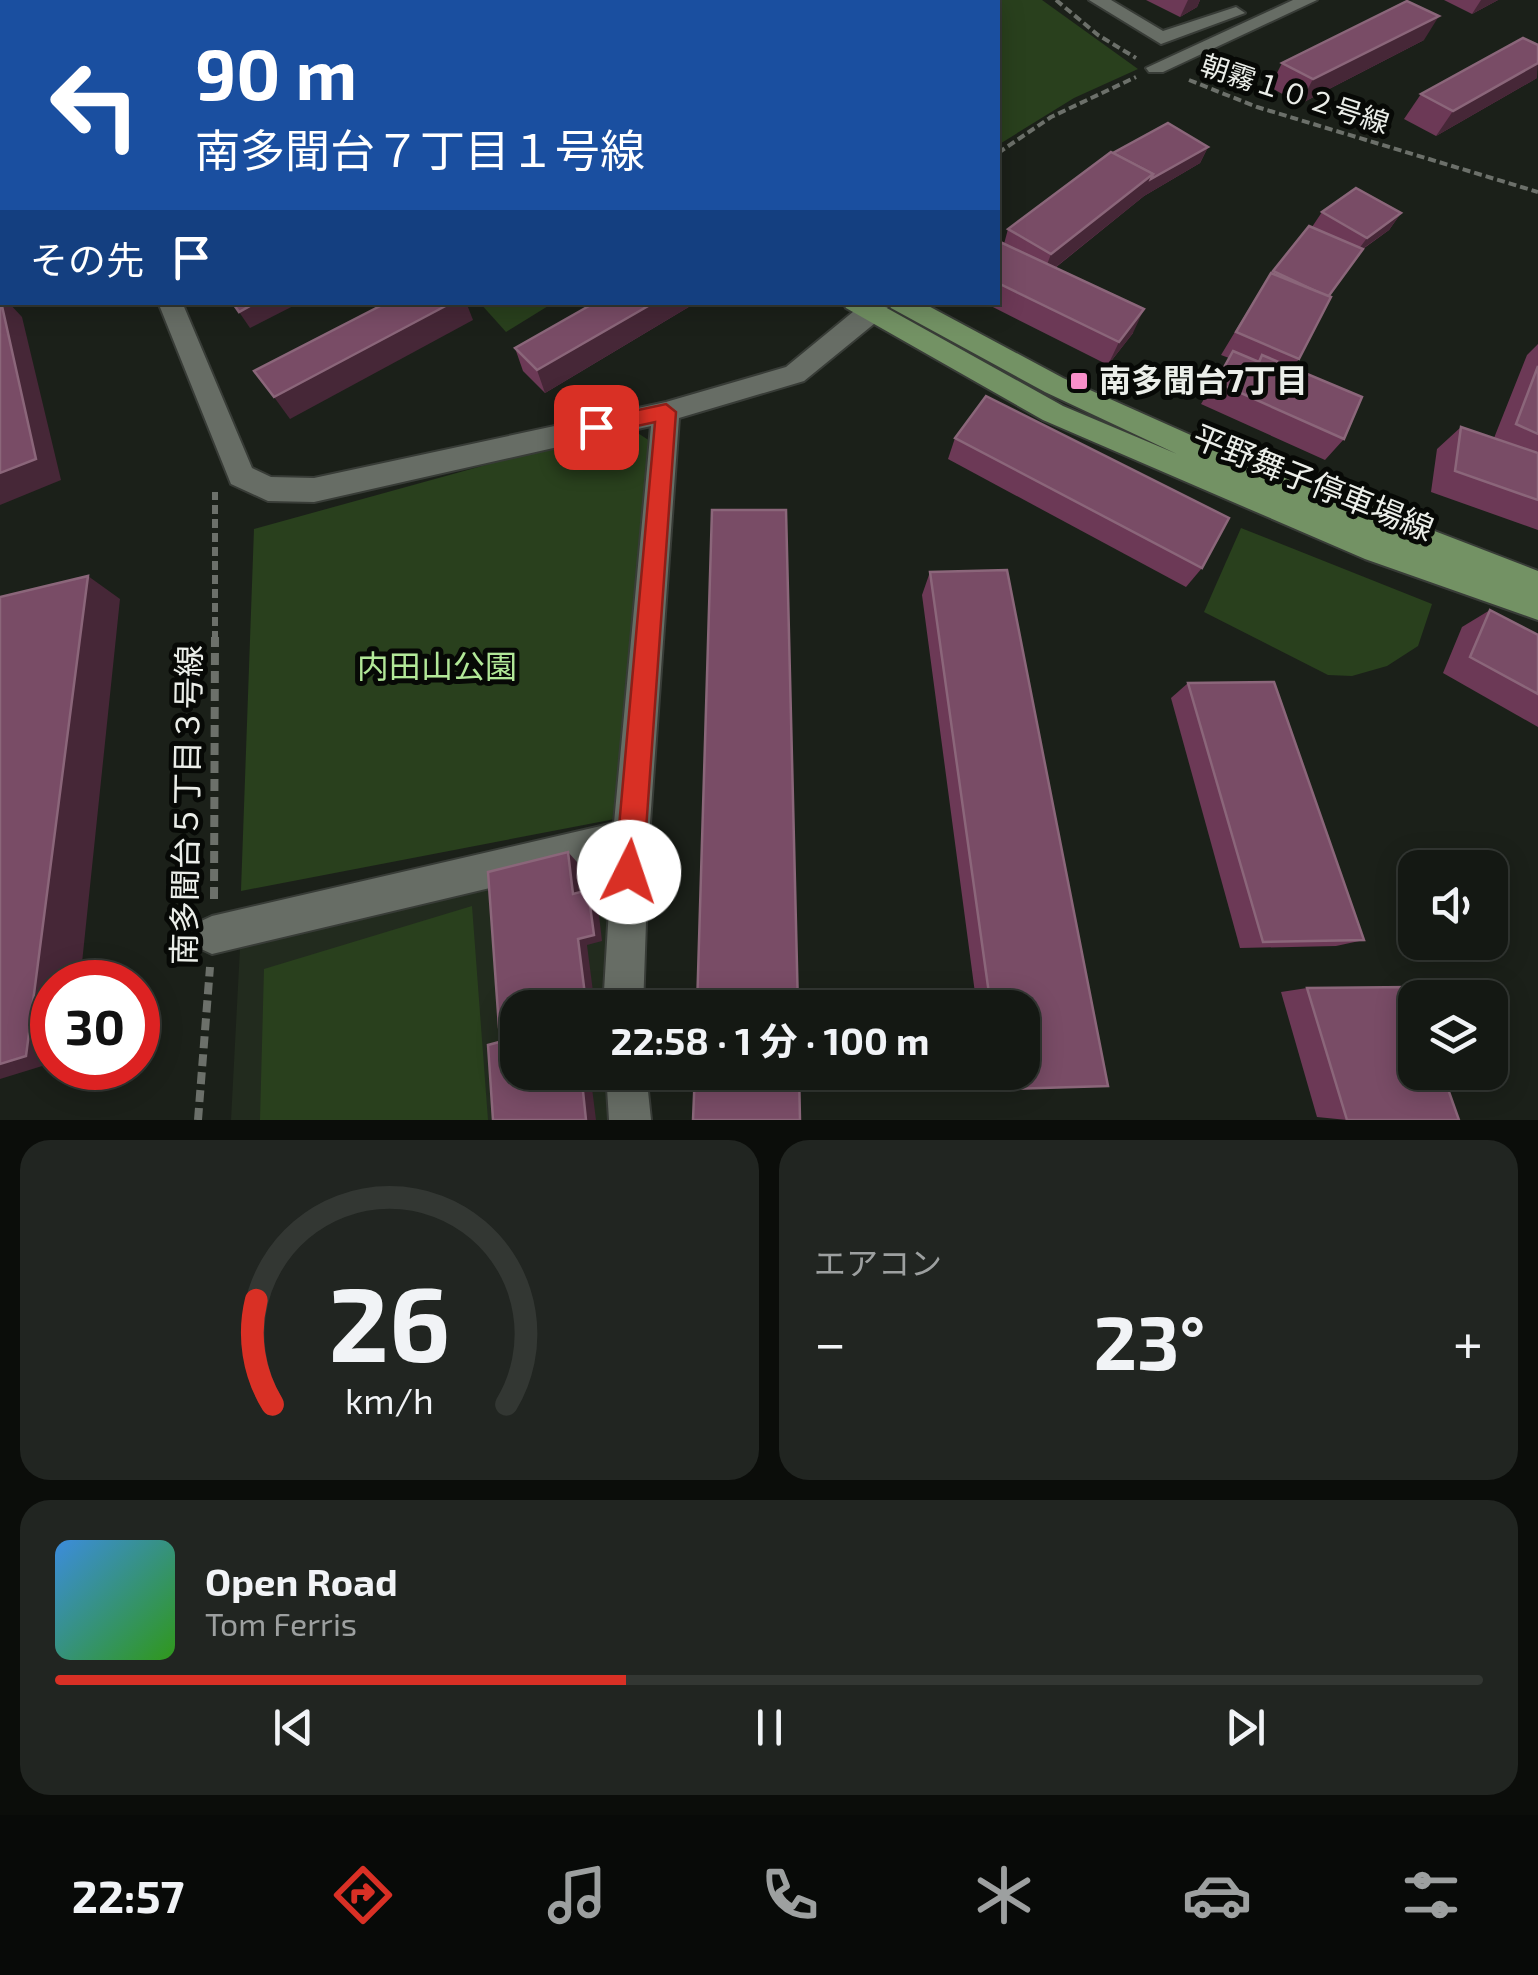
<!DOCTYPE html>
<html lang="ja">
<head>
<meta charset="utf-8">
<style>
	body { margin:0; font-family:"Exo 2","Noto Sans JP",sans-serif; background:#212521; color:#f1f3f6; height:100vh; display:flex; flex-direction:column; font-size:38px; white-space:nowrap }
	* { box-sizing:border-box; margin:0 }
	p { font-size:32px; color:#9da0a0 }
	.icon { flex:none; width:55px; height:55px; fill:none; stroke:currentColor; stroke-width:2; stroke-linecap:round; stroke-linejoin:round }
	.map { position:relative; height:1120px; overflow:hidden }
	.details { display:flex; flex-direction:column; gap:20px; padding:20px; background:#0b0d0a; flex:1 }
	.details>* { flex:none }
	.banner { position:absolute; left:0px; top:0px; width:1000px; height:305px; box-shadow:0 5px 25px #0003,0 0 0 2px #333733; background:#1a4fa0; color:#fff; overflow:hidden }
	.fabs { position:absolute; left:1398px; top:850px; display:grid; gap:20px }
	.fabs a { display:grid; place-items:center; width:110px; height:110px; border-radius:20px; background:#141813; box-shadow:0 5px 25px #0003,0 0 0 2px #333733; font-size:50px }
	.speed { position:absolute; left:30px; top:960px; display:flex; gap:20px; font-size:50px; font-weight:700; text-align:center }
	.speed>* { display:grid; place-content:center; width:130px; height:130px; border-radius:50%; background:#141813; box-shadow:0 5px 25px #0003,0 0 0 2px #333733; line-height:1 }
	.speed .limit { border:15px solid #d22; background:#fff; color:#111 }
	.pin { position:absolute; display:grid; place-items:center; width:85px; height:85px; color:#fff; margin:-42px; border-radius:20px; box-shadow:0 5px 15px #0006 }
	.me { position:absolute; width:110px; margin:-55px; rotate:4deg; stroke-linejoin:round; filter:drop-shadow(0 0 8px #0008) }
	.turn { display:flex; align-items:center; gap:35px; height:210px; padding:0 30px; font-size:45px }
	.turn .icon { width:130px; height:130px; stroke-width:2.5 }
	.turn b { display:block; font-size:70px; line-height:85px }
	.then { display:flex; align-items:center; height:95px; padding:0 30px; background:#0003; gap:20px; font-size:38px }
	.big { font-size:75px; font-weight:700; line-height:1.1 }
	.details .widget { flex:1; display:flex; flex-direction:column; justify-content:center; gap:15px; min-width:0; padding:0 35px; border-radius:30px; background:#212521 }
	.details .dial { align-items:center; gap:0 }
	.dial svg { height:260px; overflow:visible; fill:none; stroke:#333733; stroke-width:7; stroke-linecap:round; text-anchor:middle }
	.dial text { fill:#f1f3f6; stroke:none }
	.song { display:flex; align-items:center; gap:30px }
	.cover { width:120px; height:120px; border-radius:15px; background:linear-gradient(135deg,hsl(210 70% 55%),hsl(110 70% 35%)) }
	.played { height:10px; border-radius:5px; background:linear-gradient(90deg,#d93025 40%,#333733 40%) }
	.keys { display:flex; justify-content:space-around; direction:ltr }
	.heat { display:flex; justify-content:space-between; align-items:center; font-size:55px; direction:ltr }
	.details .tiles { flex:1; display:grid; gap:20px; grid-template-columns:1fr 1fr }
	.widget:last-child { grid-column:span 2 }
	.trip { position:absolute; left:500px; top:990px; width:540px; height:100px; border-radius:30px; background:#141813; box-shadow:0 5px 25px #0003,0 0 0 2px #333733; font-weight:700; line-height:100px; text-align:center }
	.menu { display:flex; height:160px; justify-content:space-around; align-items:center; background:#080a08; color:#9da0a0 }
	.menu .icon { width:70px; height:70px }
	.menu .selected { color:#d93025 }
	.menu b { font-size:45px; color:#f1f3f6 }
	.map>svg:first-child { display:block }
	.built { fill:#222b1e }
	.green { fill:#29401d }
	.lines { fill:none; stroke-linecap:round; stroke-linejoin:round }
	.minor-casing { stroke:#383c37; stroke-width:4 }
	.major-casing { stroke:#383c37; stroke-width:4 }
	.path-far2 { stroke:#6c706a; stroke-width:4; stroke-dasharray:8 4; stroke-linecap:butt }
	.path-far1 { stroke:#6c706a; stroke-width:6; stroke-dasharray:9 5; stroke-linecap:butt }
	.path { stroke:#6c706a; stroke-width:8; stroke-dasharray:12 6; stroke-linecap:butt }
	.minor { fill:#676d65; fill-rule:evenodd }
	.major { fill:#739264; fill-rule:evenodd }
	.wall { fill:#6c3956 }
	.shaded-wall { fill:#462737 }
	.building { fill:#794c66; stroke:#8b667a; stroke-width:2.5 }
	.route { fill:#d93025; stroke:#8d1f18; stroke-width:2.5 }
	.poi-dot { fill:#f98fca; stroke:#070906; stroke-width:4 }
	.labels { text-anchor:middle; stroke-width:10; stroke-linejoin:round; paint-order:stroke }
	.far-street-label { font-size:28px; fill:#ebeee9; stroke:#070906 }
	.poi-label { font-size:32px; font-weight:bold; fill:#ebeee9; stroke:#070906; text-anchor:start }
	.street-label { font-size:32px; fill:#ebeee9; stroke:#070906 }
	.park-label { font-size:32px; fill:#b2e898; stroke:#070906 }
</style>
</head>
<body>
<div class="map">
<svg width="1538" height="1120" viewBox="0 0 1538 1120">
	<rect width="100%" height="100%" fill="#1b2019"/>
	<path class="built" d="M601,845L616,879L606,1007L518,1008V1072L611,1073L617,1120H231L241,929Z"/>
	<g class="green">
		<path d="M526,0H1042L1138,69L1074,98L998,145V2Z"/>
		<path d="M480,303H553L506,332Z"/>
		<path d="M627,426L650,441L615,819L241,891L254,529Z"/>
		<path d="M1241,528L1432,604L1418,646L1387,666L1352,676L1328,675L1204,612Z"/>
		<path d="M472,906L488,1120H260L264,969Z"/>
	</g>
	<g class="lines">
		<g class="minor-casing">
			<g id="minor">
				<path d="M1089,0H1111L1163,31L1236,7L1245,13L1161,44Z"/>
				<path d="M1293,0H1317L1163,72H1149L1146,68Z"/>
				<rect x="0" y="254" width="2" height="16"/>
				<path d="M158,302H182L252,468L271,477L314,478L666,402L786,367L865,302H891L880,319L804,381L679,418L649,837L643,1008H603L612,859L212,954L199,948L193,935L199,922L212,916L614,823L651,426L314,502L268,501L231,484Z"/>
				<path d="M606,1072H646L651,1120H609Z"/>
			</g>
		</g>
		<g class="major-casing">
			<g id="major">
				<path d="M469,0H489L490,2H471Z"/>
				<path d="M843,302H876L1063,406L1177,454L1045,392L891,308L888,302H921L1063,378L1222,449L1538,571V620L1365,559L1043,420L846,308Z"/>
			</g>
		</g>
		<g class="path-far2">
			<path d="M1056,0L1098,35L1136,58"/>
			<path d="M1189,80L1257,107L1538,192"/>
			<path d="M998,153L1051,117L1136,77"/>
		</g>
		<path class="path-far1" d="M215,640V492"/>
		<g class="path">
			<path d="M214,899L215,637"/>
			<path d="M198,1120L210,967"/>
		</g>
		<use href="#minor" class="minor"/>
		<use href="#major" class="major"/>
	</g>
	<g class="wall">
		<path d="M52,0H98L95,2H54Z"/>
		<path d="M1146,0H1200L1197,7L1180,17Z"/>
		<path d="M1444,0H1498L1472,14Z"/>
		<path d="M1424,40L1300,104L1270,87L1282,63Z"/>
		<path d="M1537,78L1436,136L1404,119L1421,94Z"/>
		<path d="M1208,147L1200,163L1144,196L1055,268L1133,333L1108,365L983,302H998V241L1004,244L1008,229L1113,153Z"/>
		<path d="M2,180V212L0,210V183Z"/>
		<path d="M1322,212L1401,213L1389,230L1363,249L1329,296L1299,359L1292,368L1344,439L1325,460L1201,404L1229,358L1221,355L1256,297L1272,273L1309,226L1312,227Z"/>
		<path d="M596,302H697L545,393L523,371L515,348Z"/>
		<path d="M1538,344V530L1431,492L1437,449L1461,427L1494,438L1527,355Z"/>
		<path d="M955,438L1202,568L1186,587L948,459Z"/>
		<path d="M1007,570L1108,1086L1003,1089L988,1088L986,1072H1022V1008H977L922,595L930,572Z"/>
		<path d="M1490,610L1538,635V727L1443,673L1462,627Z"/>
		<path d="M1188,683L1364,940L1336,946L1240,948L1171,698Z"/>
		<path d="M1307,988L1347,1120L1317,1117L1281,992Z"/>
	</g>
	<g class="shaded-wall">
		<path d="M228,0H249L247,2H226Z"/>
		<path d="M1188,0H1200L1197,7L1180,17Z"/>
		<path d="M1481,0H1498L1472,14Z"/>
		<path d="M1439,16L1424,40L1300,104L1313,79Z"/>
		<path d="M1538,63L1537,78L1436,136L1453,111Z"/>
		<path d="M1208,147L1200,163L1144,196L1042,278L1051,254L1153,174Z"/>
		<path d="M1401,213L1389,230L1355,254L1367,238Z"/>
		<path d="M0,294L2,297V302H8L22,317L61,480L0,505Z"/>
		<path d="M257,302H301L250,328L239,312Z"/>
		<path d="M453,302H466L473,320L290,419L274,397Z"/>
		<path d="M655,302H697L545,393L537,370Z"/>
		<path d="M1144,309L1133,333L1108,365L1119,342Z"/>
		<path d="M88,576L120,599L80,982H52V1063L0,1079V1064Z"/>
		<path d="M568,852L577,862L582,902L573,894Z"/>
		<path d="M588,890L597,898L602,941L587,945L595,1007L571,1008L578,939Z"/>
		<path d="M518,1022V1028L512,1029L499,1027Z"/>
		<path d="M581,1072H590L596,1120H586Z"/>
	</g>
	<g class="building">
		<path d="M189,0H228L226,2H187Z"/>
		<path d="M336,0H370L371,2H337Z"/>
		<path d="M1407,1L1439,16L1313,79L1282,63Z"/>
		<path d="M1523,38L1538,45V63L1453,111L1421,94Z"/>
		<path d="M1168,123L1208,147L1151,179L1153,174L1113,153Z"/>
		<path d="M1111,152L1153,174L1051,254L1008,229Z"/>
		<path d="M2,180V197H0V183Z"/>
		<path d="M1356,188L1401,213L1367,238L1322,212Z"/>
		<path d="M1309,226L1363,249L1328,297L1273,271Z"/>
		<path d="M998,241L1144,309L1119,342L998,283Z"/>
		<path d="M1271,273L1331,297L1299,359L1236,332Z"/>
		<path d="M0,297L36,459L0,473Z"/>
		<path d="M232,302H257L239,312Z"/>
		<path d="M388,302H453L274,397L254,371Z"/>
		<path d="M596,302H655L537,370L515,348Z"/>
		<path d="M1233,351L1259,362L1262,355L1362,397L1344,439L1216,382Z"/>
		<path d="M1538,366V434L1516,424Z"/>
		<path d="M986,396L1229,518L1202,568L955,438Z"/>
		<path d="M1461,427L1538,453V500L1455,471Z"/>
		<path d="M712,510H786L798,1008H697Z"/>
		<path d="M1007,570L1108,1086L1003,1089L1000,1072H1022V1008H991L930,572Z"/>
		<path d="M88,576L26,1056L0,1064V597Z"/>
		<path d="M1490,610L1538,635V694L1470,657Z"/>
		<path d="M1274,682L1364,940L1263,942L1188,683Z"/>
		<path d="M568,852L573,894L588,890L594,935L578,939L586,1003L571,1008H518V1022L499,1027L488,872Z"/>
		<path d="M1412,987L1416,998L1415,1072H1442L1459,1120H1347L1307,988Z"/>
		<path d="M518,1037V1072H581L586,1120H493L488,1045Z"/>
		<path d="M695,1072H799L800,1120H693Z"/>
	</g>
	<path class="route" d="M666,404L676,412L643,872L639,881L629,885L619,881L615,872L655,422L596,435L585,427L596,419Z"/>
	<rect class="poi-dot" x="1069" y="371" width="20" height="20" rx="5"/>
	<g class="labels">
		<g class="far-street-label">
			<text transform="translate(1295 94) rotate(18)" y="10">朝霧１０２号線</text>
		</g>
		<g class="poi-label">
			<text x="1099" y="392">南多聞台7丁目</text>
		</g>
		<g class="street-label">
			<text transform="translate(1313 483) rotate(22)" y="11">平野舞子停車場線</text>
			<text transform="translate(187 805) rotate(-89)" y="11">南多聞台５丁目３号線</text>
		</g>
		<g class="park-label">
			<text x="437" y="678">内田山公園</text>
		</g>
	</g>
</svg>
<div class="fabs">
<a><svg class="icon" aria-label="sound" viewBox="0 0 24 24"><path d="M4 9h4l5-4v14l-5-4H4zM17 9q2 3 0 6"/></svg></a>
<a><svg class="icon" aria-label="layers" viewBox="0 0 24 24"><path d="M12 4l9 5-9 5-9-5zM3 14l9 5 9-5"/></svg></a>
</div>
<div class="speed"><div class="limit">30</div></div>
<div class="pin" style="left:596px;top:427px;background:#d93025"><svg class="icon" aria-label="arrive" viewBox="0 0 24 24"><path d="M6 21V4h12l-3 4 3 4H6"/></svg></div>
<svg class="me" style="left:629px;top:872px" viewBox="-20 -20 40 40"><circle r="19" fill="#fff"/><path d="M0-13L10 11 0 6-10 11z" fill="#d93025"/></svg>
<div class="trip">22:58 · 1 分 · 100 m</div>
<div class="banner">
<div class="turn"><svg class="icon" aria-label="left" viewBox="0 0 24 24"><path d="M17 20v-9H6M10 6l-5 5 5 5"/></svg><div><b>90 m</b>南多聞台７丁目１号線</div></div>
<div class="then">その先<svg class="icon" aria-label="arrive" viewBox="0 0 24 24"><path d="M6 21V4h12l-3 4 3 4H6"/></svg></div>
</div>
</div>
<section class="details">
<div class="tiles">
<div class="widget dial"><svg viewBox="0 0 100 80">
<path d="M14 69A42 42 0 1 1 86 69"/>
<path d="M14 69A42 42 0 0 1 9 37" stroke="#d93025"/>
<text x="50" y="56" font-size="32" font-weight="700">26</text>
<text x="50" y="72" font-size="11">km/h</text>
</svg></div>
<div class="widget"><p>エアコン</p>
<div class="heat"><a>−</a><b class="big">23°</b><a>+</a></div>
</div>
<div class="widget">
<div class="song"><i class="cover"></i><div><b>Open Road</b><p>Tom Ferris</p></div></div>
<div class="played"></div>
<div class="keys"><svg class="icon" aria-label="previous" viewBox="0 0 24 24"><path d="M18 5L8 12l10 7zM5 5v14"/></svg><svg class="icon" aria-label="pause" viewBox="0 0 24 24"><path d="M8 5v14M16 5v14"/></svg><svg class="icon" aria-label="next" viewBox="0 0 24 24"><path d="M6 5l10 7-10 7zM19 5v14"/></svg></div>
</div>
</div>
</section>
<nav class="menu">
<b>22:57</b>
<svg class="icon selected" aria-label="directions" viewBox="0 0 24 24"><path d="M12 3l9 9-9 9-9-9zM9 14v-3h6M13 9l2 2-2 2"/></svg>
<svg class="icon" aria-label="music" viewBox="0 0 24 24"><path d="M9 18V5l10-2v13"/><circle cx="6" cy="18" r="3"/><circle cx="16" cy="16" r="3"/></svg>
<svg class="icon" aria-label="phone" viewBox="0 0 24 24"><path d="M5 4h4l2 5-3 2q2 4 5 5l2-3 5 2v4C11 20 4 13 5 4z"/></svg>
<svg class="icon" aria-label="climate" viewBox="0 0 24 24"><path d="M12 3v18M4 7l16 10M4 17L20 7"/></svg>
<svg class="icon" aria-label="car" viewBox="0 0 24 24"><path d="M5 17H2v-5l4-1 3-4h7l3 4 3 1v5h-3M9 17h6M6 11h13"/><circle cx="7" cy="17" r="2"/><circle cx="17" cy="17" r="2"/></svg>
<svg class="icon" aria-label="filters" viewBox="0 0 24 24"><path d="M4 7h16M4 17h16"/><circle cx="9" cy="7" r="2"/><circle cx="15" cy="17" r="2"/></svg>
</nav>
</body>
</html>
